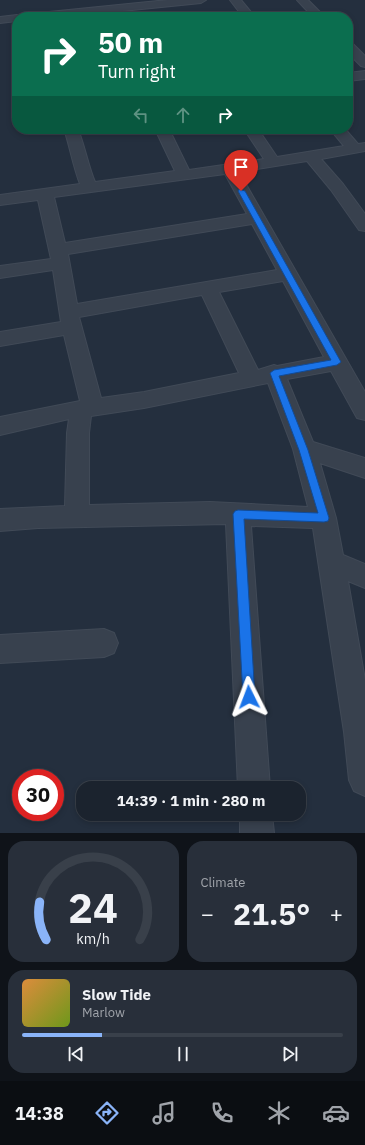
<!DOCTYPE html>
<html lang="en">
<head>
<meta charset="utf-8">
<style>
	body { margin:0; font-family:"IBM Plex Sans",sans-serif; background:#282f3a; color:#f1f3f6; height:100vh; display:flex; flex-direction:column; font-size:15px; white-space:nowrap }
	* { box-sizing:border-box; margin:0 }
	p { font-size:13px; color:#a0a4aa }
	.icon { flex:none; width:22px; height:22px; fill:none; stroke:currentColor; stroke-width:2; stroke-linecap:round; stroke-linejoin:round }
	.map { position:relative; height:833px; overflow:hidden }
	.sheet { display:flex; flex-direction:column; gap:8px; padding:8px; background:#0f1319; flex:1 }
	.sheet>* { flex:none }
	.banner { position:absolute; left:12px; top:12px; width:341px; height:122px; border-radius:16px; box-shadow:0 2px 6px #0003,0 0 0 1px #39404a; background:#0b6e4f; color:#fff; overflow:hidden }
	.speed { position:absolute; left:12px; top:769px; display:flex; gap:8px; font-size:20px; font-weight:700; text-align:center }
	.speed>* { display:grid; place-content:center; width:52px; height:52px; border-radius:50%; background:#1b232e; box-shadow:0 2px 6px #0003,0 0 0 1px #39404a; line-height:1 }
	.speed .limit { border:6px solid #d22; background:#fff; color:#111 }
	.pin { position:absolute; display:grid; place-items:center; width:34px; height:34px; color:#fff; margin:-41px -17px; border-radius:50% 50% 50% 0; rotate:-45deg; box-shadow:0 0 4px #0007 }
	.pin .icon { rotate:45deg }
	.me { position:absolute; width:44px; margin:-22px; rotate:357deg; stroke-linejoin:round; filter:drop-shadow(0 0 3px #0008) }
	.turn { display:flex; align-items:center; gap:14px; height:84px; padding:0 20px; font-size:18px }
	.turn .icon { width:52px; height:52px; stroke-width:2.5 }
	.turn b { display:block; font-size:28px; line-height:34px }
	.lanes { display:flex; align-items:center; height:38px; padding:0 20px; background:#0003; justify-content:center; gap:20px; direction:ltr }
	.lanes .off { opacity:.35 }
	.big { font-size:30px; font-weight:800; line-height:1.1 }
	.sheet .widget { flex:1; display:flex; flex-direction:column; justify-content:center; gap:6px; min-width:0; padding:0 14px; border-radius:16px; background:#282f3a }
	.sheet .dial { align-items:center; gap:0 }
	.dial svg { height:104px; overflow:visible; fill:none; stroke:#39404a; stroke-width:7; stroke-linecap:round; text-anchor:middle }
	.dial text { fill:#f1f3f6; stroke:none }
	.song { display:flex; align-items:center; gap:12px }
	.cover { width:48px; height:48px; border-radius:6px; background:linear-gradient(135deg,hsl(30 70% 55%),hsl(80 70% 35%)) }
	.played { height:4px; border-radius:2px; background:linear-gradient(90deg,#8ab4f8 25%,#39404a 25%) }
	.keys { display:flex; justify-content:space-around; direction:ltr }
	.heat { display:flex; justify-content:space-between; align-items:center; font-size:22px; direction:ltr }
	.sheet .tiles { flex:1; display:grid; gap:8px; grid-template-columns:1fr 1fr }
	.widget:last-child { grid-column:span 2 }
	.trip { position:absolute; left:76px; top:781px; width:230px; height:40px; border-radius:16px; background:#1b232e; box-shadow:0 2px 6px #0003,0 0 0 1px #39404a; font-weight:800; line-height:40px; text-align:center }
	.dock { display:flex; height:64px; justify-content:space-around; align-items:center; background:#0b0e12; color:#a0a4aa }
	.dock .icon { width:28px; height:28px }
	.dock .current { color:#8ab4f8 }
	.dock b { font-size:18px; color:#f1f3f6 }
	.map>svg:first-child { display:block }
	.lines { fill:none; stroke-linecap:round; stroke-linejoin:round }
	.minor-casing { stroke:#414a57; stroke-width:2 }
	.minor { fill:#38414e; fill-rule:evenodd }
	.route { fill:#1a73e8; stroke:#114b97 }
</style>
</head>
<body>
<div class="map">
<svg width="365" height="833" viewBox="0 0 365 833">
	<rect width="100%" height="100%" fill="#242f3e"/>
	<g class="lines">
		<g class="minor-casing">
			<g id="minor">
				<path d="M168,0H206L201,3L63,17H23L29,14Z"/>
				<path d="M230,0H241L255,17H243Z"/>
				<path d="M297,0H308L325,17H313Z"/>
				<path d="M17,15L22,17H17V21L0,23V17Z"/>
				<path d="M348,42L352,43L365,56V67L361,66L348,53Z"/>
				<path d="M365,71V79L348,81V73Z"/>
				<path d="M64,129H78C85,147 88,165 95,182L175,171L155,129H169L189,170L264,159L244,129H258L277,157L344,146L330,129H345L358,144L365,143V151L321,159L343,184L365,214V231L359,230L331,190L307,161L239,172L365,392V420L357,418L331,371L287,379L313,442L365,458V478L320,463L336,518L343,555L365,564V588L348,581L365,680V796L354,791L349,780L344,732L313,528L251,526L270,788H238L226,524L38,528L0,531V509L65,506L67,433L69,419L0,435V417L80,401L64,335L0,346V332L61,322L53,270L0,278V266L51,259L38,200L0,205V195L80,184C73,166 70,147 64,129ZM225,174L247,214L65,243L54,197ZM252,224L277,270L77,304L68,254ZM283,281L324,357L277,366L274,365L258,370L219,292ZM202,295L239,373L144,392L101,398L79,317ZM268,383L293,449L308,507L210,502L89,505V433L91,416L144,408Z"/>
				<path d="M104,629L114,633L118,643L114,653L104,657L0,663V635Z"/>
				<path d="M240,814H272L274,833H240Z"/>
			</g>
		</g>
		<use href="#minor" class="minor"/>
	</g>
	<path class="route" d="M239,189L245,191L341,362L337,365L279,376L308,450L329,518L328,521L324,522L244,519L255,697L253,701L249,703L245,701L243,697L233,514L235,511L238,510L318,513L299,450L270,373L274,370L331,360L238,191Z"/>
</svg>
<div class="speed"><div class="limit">30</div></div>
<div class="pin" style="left:241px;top:191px;background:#d93025"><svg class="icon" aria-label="arrive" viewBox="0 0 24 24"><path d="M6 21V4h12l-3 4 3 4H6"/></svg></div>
<svg class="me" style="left:249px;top:697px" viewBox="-20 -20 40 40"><path d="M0-17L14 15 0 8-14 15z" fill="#1a73e8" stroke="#fff" stroke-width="4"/></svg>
<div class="trip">14:39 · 1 min · 280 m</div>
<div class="banner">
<div class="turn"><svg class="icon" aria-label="right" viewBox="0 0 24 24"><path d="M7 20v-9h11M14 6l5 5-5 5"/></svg><div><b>50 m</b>Turn right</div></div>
<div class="lanes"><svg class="icon off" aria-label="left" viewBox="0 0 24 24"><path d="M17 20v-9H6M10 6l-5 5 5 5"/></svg><svg class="icon off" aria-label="ahead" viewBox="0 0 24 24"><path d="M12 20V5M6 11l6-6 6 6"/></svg><svg class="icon" aria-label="right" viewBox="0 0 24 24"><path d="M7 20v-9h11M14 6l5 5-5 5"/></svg></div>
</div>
</div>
<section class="sheet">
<div class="tiles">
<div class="widget dial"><svg viewBox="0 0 100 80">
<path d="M14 69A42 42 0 1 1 86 69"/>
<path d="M14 69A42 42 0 0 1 9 40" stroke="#8ab4f8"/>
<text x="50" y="56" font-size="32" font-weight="700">24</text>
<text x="50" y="72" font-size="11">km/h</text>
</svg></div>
<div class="widget"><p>Climate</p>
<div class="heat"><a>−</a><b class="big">21.5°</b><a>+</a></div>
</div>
<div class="widget">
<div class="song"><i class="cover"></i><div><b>Slow Tide</b><p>Marlow</p></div></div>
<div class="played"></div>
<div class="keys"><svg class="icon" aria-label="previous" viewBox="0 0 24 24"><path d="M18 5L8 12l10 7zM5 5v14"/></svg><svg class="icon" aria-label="pause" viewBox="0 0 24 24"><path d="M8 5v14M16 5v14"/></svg><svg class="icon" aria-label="next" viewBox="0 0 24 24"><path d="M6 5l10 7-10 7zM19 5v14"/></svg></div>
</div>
</div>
</section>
<nav class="dock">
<b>14:38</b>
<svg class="icon current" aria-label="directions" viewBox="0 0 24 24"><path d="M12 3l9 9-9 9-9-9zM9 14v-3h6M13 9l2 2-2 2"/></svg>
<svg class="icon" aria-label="music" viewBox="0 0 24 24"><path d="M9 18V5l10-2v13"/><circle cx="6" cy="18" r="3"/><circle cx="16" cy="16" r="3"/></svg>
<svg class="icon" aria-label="phone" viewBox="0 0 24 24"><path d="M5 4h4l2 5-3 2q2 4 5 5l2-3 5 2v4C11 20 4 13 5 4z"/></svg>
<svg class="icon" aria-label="climate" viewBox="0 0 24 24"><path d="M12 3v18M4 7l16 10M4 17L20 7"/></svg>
<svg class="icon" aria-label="car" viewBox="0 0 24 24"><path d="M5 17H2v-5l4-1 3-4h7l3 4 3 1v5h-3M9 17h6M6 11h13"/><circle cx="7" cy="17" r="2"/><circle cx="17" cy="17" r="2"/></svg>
</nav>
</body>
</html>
